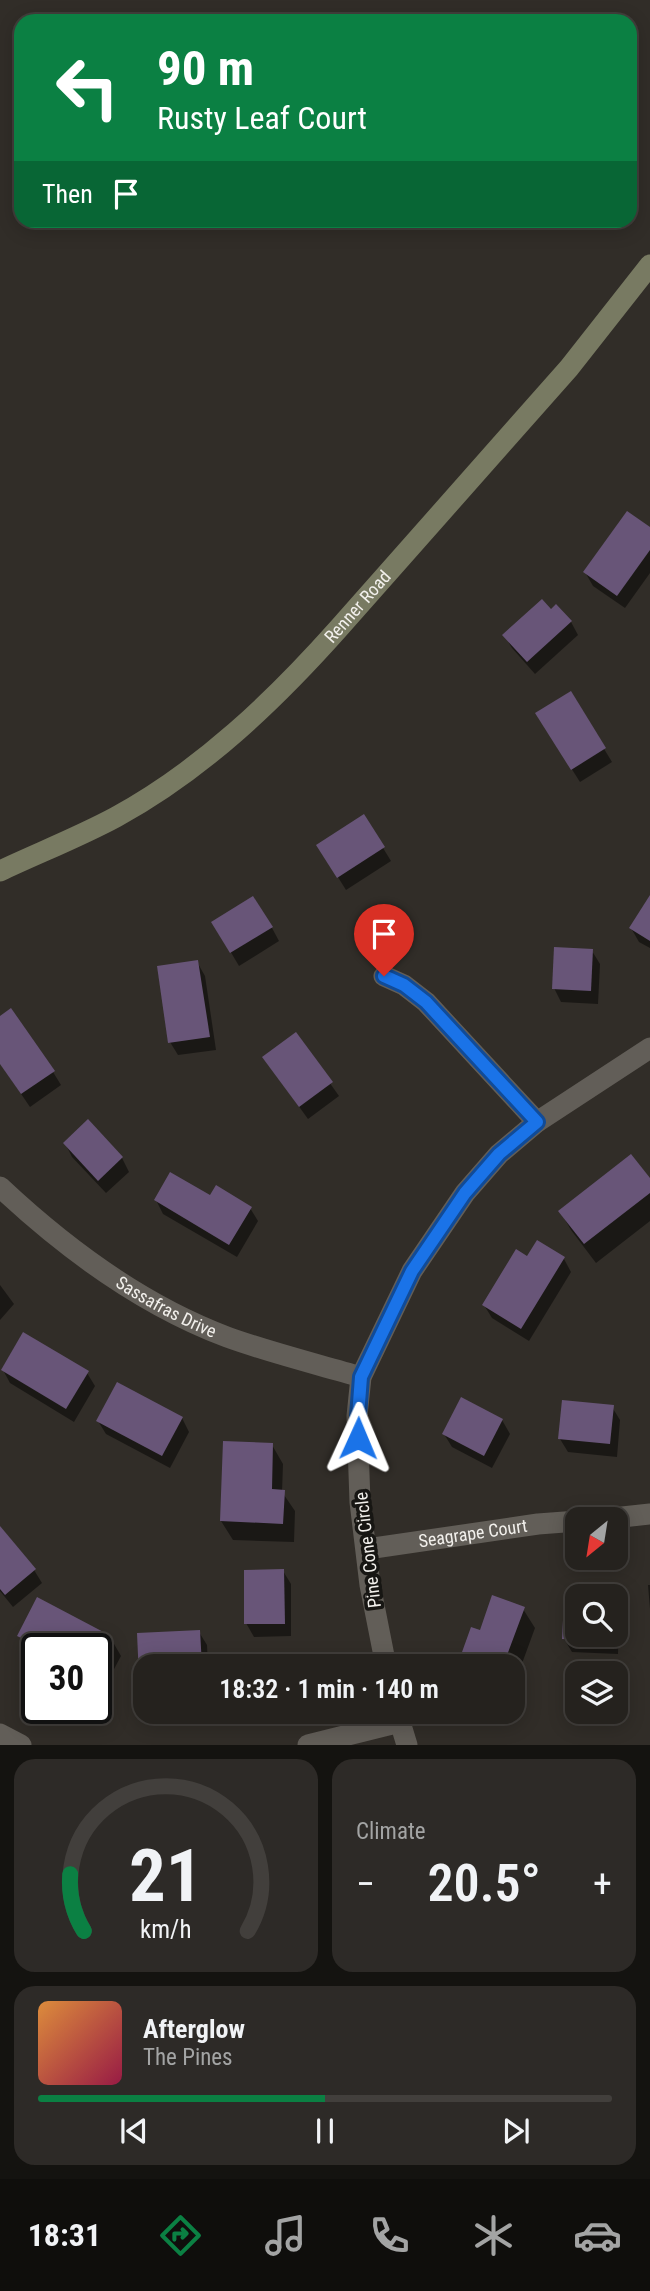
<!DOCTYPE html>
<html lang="en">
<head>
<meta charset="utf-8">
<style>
	body { margin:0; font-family:"Roboto Condensed",sans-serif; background:#2d2a27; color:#f1f3f6; height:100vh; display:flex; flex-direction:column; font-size:26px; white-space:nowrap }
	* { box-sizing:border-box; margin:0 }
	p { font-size:23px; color:#a3a4a4 }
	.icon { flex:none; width:38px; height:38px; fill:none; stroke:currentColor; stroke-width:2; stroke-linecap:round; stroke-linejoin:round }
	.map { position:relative; height:1745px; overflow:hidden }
	.details { display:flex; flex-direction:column; gap:14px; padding:14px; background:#141310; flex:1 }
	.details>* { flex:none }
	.guide { position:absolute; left:14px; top:14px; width:623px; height:214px; border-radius:21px; box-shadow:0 4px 18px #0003,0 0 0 2px #423f3c; background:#0b8043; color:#fff; overflow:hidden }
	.needle { width:46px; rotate:210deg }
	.controls { position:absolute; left:565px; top:1507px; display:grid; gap:14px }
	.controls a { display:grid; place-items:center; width:63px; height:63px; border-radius:14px; background:#25221e; box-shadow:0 4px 18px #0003,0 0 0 2px #423f3c; font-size:35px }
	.speed { position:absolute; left:21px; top:1633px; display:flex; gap:14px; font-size:35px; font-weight:700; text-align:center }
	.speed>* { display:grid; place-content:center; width:91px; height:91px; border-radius:50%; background:#25221e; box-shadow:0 4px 18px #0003,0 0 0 2px #423f3c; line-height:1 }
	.speed .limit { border:4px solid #111; border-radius:10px; background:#fff; color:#111 }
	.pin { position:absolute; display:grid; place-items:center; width:60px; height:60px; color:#fff; margin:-72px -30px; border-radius:50% 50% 50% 0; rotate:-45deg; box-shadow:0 0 7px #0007 }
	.pin .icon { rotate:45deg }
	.me { position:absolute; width:77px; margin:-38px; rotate:1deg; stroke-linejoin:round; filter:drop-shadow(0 0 5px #0008) }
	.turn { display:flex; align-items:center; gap:24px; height:147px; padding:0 28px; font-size:32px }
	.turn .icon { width:91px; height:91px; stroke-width:2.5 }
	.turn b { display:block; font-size:49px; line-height:60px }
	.then { display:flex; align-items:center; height:66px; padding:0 28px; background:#0003; gap:14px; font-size:26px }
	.big { font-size:52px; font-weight:600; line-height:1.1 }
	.details .card { flex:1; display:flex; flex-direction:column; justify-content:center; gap:10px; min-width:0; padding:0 24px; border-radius:21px; background:#2d2a27 }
	.details .dial { align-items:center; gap:0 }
	.dial svg { height:182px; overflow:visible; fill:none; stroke:#423f3c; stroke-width:7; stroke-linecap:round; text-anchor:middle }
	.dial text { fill:#f1f3f6; stroke:none }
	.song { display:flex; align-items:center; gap:21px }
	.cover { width:84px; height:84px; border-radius:10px; background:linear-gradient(135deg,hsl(30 70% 55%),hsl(340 70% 35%)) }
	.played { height:7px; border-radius:4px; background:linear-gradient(90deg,#0b8043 50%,#423f3c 50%) }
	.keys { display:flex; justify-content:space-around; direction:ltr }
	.heat { display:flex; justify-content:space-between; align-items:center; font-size:38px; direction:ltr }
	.details .tiles { flex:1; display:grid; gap:14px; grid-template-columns:1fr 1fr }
	.card:last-child { grid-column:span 2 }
	.trip { position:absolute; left:133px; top:1654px; width:392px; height:70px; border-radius:21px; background:#25221e; box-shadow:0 4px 18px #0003,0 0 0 2px #423f3c; font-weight:600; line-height:70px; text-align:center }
	.tabs { display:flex; height:112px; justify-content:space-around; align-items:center; background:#0f0e0c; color:#a3a4a4 }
	.tabs .icon { width:49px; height:49px }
	.tabs .active { color:#0b8043 }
	.tabs b { font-size:32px; color:#f1f3f6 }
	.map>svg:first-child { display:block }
	.shadow { fill:#0007 }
	.building { fill:#685578 }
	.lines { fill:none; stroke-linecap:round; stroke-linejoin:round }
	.street { stroke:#625e58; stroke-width:21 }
	.secondary { stroke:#787a62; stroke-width:21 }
	.route-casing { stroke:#114b97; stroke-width:18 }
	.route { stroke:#1a73e8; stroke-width:12 }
	.labels { text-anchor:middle; stroke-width:7; stroke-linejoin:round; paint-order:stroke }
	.street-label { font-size:18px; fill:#f2f0ec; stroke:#171613 }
</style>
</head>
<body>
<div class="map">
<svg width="650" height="1745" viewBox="0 0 650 1745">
	<rect width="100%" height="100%" fill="#312d28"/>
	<g class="shadow">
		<path d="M650,529V573L625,608L593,586L585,572Z"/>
		<path d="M551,611L571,622L578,635L535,674L512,648L504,635Z"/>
		<path d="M570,693L612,762L580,782L545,727Z"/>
		<path d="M383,848L391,861L346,890L326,858Z"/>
		<path d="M650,898V948L639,942L631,928Z"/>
		<path d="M213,922L272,928L279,941L239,966Z"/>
		<path d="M592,951L600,964L598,1004L561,1002L554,988Z"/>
		<path d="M197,962L205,976L216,1050L178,1055L170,1042Z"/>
		<path d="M0,1018L53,1072L61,1085L30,1107L0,1063Z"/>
		<path d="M295,1034L339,1096L308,1119L264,1058Z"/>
		<path d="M88,1122L122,1158L129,1172L106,1193L72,1157L65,1143Z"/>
		<path d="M650,1181V1221L596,1263L571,1230L560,1211Z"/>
		<path d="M211,1198L250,1208L258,1221L237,1257L163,1214L156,1200Z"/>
		<path d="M528,1258L564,1259L571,1272L529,1341L492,1318L484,1305Z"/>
		<path d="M0,1285L14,1304L0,1320Z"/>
		<path d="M3,1370L87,1373L95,1386L74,1422L10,1383Z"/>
		<path d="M612,1407L620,1420L617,1457L568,1452L560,1439Z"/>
		<path d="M182,1418L189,1432L170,1468L106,1434L98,1421Z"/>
		<path d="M502,1420L510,1434L492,1468L452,1447L444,1434Z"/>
		<path d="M272,1445L283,1464L282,1492L295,1511L294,1542L233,1540L221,1521Z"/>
		<path d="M0,1529L34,1570L42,1583L13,1607L0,1591Z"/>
		<path d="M283,1571L291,1584V1636L254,1637L246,1623Z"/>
		<path d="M648,1585H650V1609Z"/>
		<path d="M523,1609L535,1628L513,1688V1666H459L481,1632Z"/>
		<path d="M616,1613L619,1618L618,1654L572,1652L564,1639L578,1634H616Z"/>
		<path d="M199,1632L207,1645L208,1666H145V1685L141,1677L139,1634Z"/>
		<path d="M19,1636L110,1637L121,1656L96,1703V1648H37V1658L30,1655Z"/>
	</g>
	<g class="building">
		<path d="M627,511L650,527V550L617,596L583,572Z"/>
		<path d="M542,599L551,609L556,604L572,621L527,662L502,635Z"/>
		<path d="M571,691L606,748L571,770L535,713Z"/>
		<path d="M364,814L385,847L337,878L316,845Z"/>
		<path d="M650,895V941L629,928Z"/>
		<path d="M253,896L273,927L230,953L211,922Z"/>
		<path d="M554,947L593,949L591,991L552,989Z"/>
		<path d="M198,960L210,1037L168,1043L157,966Z"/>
		<path d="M11,1008L55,1071L21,1094L0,1064V1016Z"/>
		<path d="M296,1032L333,1082L299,1107L262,1057Z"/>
		<path d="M88,1119L123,1157L98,1181L63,1143Z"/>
		<path d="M631,1154L650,1178V1193L584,1244L558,1211Z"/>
		<path d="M170,1172L210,1195L216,1185L252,1207L229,1245L154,1200Z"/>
		<path d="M537,1240L565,1257L521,1329L482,1305L516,1249L527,1256Z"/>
		<path d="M23,1332L89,1371L66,1409L1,1370Z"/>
		<path d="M117,1382L183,1417L162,1456L96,1421Z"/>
		<path d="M461,1397L503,1419L484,1456L442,1434Z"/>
		<path d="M562,1400L614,1405L610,1444L558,1439Z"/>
		<path d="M223,1441L273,1443L272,1489L285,1490L283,1524L220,1521Z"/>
		<path d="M0,1526L36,1569L5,1595L0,1589Z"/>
		<path d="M284,1569L285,1624H244V1570Z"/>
		<path d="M492,1595L525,1607L503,1666H457L471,1627L480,1630Z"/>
		<path d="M37,1597L111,1636L96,1664V1648H42L17,1636Z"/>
		<path d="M564,1601L578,1602V1634H611V1641L562,1639Z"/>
		<path d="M200,1630L202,1666H145V1678H139L137,1633Z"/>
	</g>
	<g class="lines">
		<g class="street">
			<path d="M384,976L404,985L426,1002L537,1122"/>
			<path id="s1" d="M0,1187C66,1249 142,1305 227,1337C271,1353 317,1364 361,1377"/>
			<path d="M604,1519L650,1514"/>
			<path id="s2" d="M367,1549L538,1524L578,1521"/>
			<path d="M386,1666L370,1585L360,1502L357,1416L361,1377L412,1271L465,1193L499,1154L537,1122L650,1048"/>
			<path d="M397,1712L407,1745"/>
			<path d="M0,1734L21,1745"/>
			<path d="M308,1745L400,1722"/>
		</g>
		<path class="secondary" id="s3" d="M0,871C38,853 79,837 116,817C202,770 274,701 339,628L569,368L650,265"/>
	</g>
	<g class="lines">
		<g class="route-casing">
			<path id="route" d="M358,1438V1416L361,1377L412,1271L465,1193L499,1154L537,1122L426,1002L404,985L384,976"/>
		</g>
		<use href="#route" class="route"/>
	</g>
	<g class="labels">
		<g class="street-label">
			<text dy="6" stroke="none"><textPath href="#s3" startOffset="450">Renner Road</textPath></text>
			<text dy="6" stroke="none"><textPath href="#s1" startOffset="206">Sassafras Drive</textPath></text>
			<text dy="6" stroke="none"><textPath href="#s2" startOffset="107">Seagrape Court</textPath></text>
			<text transform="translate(368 1550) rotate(-97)" y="6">Pine Cone Circle</text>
		</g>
	</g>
</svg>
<div class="controls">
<a><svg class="needle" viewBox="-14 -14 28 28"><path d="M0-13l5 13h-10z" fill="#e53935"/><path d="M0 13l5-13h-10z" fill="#a3a4a4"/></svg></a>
<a><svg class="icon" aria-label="search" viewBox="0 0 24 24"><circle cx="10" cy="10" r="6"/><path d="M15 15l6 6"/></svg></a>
<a><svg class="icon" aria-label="layers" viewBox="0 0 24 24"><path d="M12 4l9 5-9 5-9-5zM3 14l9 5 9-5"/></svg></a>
</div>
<div class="speed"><div class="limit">30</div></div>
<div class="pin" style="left:384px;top:976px;background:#d93025"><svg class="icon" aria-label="arrive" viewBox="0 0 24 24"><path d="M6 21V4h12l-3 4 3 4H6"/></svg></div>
<svg class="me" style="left:358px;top:1438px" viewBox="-20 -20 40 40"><path d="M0-17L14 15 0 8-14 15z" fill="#1a73e8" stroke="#fff" stroke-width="4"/></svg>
<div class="trip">18:32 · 1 min · 140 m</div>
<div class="guide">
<div class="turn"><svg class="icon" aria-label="left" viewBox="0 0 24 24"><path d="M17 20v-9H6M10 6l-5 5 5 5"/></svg><div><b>90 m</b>Rusty Leaf Court</div></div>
<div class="then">Then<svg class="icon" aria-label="arrive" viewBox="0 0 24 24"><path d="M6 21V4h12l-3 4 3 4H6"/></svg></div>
</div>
</div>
<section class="details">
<div class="tiles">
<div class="card dial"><svg viewBox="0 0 100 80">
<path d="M14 69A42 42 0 1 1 86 69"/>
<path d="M14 69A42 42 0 0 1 8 44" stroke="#0b8043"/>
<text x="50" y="56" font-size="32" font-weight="700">21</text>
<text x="50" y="72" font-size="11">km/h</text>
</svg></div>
<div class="card"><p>Climate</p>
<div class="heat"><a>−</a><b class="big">20.5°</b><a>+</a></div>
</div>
<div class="card">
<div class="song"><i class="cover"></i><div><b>Afterglow</b><p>The Pines</p></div></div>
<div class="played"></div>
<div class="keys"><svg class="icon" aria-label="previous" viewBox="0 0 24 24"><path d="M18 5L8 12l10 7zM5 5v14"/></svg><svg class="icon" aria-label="pause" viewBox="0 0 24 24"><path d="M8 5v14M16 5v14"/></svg><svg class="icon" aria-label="next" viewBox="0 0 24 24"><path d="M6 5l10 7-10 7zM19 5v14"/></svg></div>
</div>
</div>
</section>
<nav class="tabs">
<b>18:31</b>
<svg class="icon active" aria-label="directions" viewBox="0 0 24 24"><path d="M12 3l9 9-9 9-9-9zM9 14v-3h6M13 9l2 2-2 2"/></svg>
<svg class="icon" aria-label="music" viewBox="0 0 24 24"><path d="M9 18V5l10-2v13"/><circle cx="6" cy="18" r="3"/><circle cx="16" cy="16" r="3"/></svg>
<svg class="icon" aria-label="phone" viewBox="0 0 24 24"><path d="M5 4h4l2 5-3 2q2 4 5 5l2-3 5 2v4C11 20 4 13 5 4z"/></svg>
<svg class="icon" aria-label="climate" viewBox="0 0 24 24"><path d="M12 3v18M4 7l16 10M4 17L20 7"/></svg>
<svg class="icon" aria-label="car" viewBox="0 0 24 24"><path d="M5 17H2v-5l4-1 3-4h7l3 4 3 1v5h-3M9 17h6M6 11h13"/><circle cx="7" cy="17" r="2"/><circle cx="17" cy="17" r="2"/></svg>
</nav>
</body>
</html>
